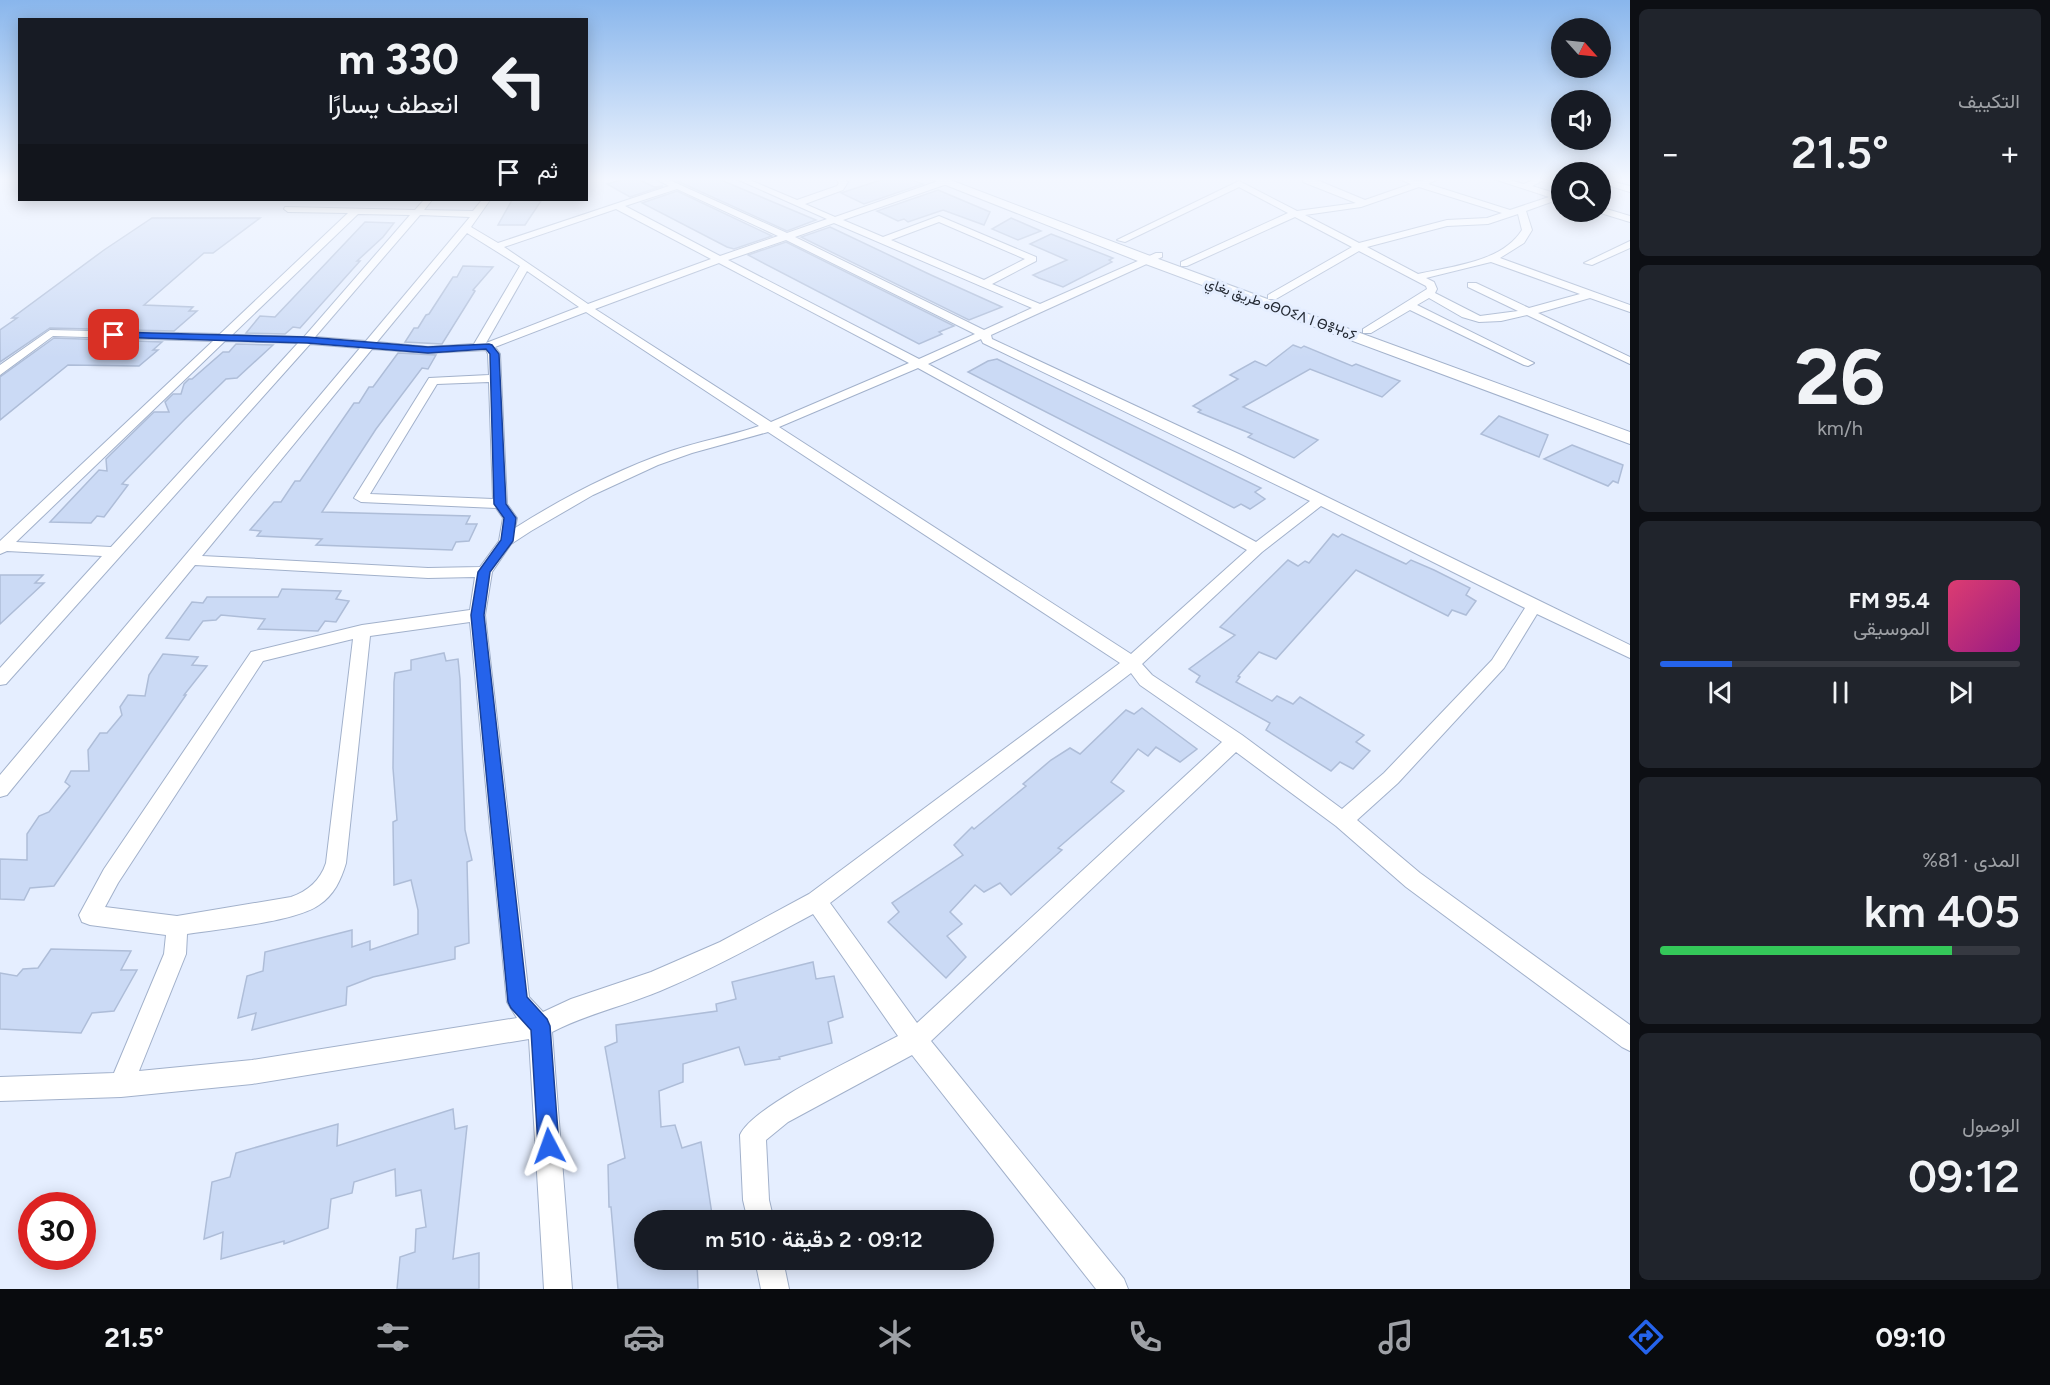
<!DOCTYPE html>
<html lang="ar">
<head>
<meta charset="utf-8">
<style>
	body { margin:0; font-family:Figtree,Vazirmatn,"Noto Sans Tifinagh",sans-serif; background:#20242c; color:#f1f3f6; direction:rtl; height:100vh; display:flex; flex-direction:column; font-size:22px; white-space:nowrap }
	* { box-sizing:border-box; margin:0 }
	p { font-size:20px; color:#9ea1a6 }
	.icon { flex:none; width:33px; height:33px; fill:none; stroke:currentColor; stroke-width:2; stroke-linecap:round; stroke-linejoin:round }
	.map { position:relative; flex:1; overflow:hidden; direction:ltr }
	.side { display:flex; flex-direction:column; gap:9px; padding:9px; background:#0d0f14; width:420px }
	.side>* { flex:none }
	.guide { position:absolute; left:18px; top:18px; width:570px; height:183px; border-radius:0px; box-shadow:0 3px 15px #0003; direction:rtl; background:#171b24; color:#f1f3f6; overflow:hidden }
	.needle { width:39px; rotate:117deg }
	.fabs { position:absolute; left:1551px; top:18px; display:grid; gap:12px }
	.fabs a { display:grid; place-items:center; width:60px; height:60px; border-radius:50%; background:#171b24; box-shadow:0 3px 15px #0003; font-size:30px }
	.speed { position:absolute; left:18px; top:1192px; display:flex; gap:12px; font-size:30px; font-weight:700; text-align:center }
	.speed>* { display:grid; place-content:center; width:78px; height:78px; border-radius:50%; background:#171b24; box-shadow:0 3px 15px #0003; line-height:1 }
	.speed .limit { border:9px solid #d22; background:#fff; color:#111 }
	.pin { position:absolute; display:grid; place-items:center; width:51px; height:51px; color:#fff; margin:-26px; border-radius:12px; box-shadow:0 3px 9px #0006 }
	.me { position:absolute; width:66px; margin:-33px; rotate:356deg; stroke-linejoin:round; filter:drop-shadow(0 0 4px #0008) }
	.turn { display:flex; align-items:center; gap:21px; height:126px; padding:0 30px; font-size:27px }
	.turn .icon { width:78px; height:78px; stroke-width:2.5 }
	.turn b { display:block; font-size:42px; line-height:51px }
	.then { display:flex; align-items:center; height:57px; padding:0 30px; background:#0003; gap:12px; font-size:22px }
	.big { font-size:45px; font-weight:600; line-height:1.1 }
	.side .tile { flex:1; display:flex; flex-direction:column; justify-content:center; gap:9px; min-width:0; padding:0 21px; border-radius:9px; background:#20242c }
	.side .dial { align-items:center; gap:0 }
	.dial b { font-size:78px; line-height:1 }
	.song { display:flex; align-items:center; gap:18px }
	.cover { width:72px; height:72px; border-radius:9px; background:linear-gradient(135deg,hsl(340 70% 55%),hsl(310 70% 35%)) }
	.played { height:6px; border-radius:3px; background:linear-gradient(90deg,#2563eb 20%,#363941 20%) }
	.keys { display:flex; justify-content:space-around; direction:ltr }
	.heat { display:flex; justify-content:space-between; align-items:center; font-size:33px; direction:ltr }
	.charge { height:9px; border-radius:4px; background:linear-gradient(90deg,#34c759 81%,#363941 0) }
	.trip { position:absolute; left:634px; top:1210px; width:360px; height:60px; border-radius:30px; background:#171b24; box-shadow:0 3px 15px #0003; font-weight:600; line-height:60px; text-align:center; direction:rtl }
	.tab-bar { display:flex; height:96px; justify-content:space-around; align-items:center; background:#090b0e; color:#9ea1a6 }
	.tab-bar .icon { width:42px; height:42px }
	.tab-bar .selected { color:#2563eb }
	.tab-bar b { font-size:27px; color:#f1f3f6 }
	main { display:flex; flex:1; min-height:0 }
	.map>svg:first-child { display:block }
	.building { fill:#cbdaf5; stroke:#aebdd8; stroke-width:1.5 }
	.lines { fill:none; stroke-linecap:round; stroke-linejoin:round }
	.street-casing { stroke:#a2b1cb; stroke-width:2 }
	.secondary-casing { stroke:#a2b1cb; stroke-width:2 }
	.street { fill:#fff; fill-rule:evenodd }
	.secondary { fill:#fff; fill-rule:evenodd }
	.route { fill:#2563eb; stroke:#184099; stroke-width:1.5 }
	.labels { text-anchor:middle; stroke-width:6; stroke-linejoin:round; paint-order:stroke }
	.far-street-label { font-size:14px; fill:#242a34; stroke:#e5eeff }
</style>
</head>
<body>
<main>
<section class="side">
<div class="tile"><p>التكييف</p>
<div class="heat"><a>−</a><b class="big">21.5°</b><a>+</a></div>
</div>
<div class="tile dial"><b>26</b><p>km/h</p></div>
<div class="tile">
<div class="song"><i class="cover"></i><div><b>95.4 FM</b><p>الموسيقى</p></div></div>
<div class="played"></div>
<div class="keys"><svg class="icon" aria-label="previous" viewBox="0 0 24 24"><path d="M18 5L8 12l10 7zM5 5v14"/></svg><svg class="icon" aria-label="pause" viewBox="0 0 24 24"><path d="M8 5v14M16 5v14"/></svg><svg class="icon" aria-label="next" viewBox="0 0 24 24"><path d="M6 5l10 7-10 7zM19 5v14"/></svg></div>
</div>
<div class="tile"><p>المدى · 81%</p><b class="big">405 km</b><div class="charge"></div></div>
<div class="tile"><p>الوصول</p><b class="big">09:12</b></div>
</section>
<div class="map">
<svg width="1630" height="1289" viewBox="0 0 1630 1289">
	<rect width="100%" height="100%" fill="#e5eeff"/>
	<g class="building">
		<path d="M628,178H636L654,187L663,186L630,197L607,184Z"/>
		<path d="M680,178H716L816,220L787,231L675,180Z"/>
		<path d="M887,178H906L923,184L864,204L841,193Z"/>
		<path d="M938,190L990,212L984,225L943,210L908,222L904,219L898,221L877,211Z"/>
		<path d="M677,191L772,236L734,249L727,247L642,203Z"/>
		<path d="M512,200L541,201L525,225H498Z"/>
		<path d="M152,218H260L213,253H204L144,305L193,307L189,311H197L174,331L50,328L0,362V330L17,318H12L104,250Z"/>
		<path d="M1011,218L1041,231L1018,240L992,229Z"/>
		<path d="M365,222L394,223L383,237L357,261H360L300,328L293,327L285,334L246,333L260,316L275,317Z"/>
		<path d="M830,227L931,275L1002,307L969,320L801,237Z"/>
		<path d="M1051,234L1113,258L1109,260L1112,262L1063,287L1039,278L1033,275L1067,260L1030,244Z"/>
		<path d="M786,242L954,326L939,332L942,334L919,344L748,255Z"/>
		<path d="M463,266L493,267L473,290L475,291L442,344L405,342L414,328H418L426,315L429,314L453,277H457Z"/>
		<path d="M54,338L162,342L153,350H158L139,366L68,365L0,420V377Z"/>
		<path d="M236,344L273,345L237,378L226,379L185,419L122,484L128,485L104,517L97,516L91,523L50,522L99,470L107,471L106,459L111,454L154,412H169L165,402L173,394H181L184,384L189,379H192L223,352H229Z"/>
		<path d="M1293,345L1301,348L1304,346L1352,366L1356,364L1400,381L1382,397L1310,369L1243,407L1318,440L1294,458L1248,437L1252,434L1198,412L1201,410L1193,406L1238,379L1230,375L1255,361L1266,366Z"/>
		<path d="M398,353L436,355L428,369L422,368L376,429L322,512L470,516L466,524H477L469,541L456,542L452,550L316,545L322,539L257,536L261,531L250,530L274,502H281L295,481H300L354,403H359L369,387H373Z"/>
		<path d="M997,359L1261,488L1255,492L1265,499L1250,509L1241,504L1234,508L968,372L988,361Z"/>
		<path d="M1499,416L1548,435L1539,457L1481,434Z"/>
		<path d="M1572,445L1623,465L1618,483L1613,481L1608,486L1544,459Z"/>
		<path d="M1333,534L1338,537L1342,534L1406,564L1411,560L1434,570L1470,588L1466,595L1476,601L1466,615L1452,610L1448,616L1356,570L1276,659L1259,652L1238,676L1240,677L1236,682L1272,701L1277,696L1293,704L1300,697L1364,735L1356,742L1370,751L1353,769L1340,762L1331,771L1266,730L1270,723L1196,682L1200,676L1189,669L1235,635L1220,627L1288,560L1298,566L1305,561L1309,563Z"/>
		<path d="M0,575H43L35,583H44L0,624Z"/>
		<path d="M282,589L341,591L336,599L349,601L336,622L325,621L318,631L258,629L265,619L221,615L216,620L203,621L189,640L166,638L192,602L203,603L207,597H278Z"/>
		<path d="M444,653L446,661L458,659L460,679L465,830L472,860L467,862L469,943L455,947V959L373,977L347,987L346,1005L252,1030L256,1013L238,1018L247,976L263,971L265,952L352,930V947L370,941V950L418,934V910L411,880L394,885L393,822L397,820L393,768L394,682L395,673L411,670V660Z"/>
		<path d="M163,654L198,657L192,665L207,666L184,695H186L54,886L30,888L24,900L0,899V859L27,860V834L39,816L49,812L70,786L65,782L71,771H89L88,750L100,733H107L122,715L120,707L128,695L145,696L149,675Z"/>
		<path d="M1142,708L1197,749L1180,762L1156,747L1148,756L1138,749L1111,782L1124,791L1058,848L1062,850L1011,895L1000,883L984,892L975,885L950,912L962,924L947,936L966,957L946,978L888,922L899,912L892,903L963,855L954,845L972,827L974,829L1026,786L1023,784L1051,760L1070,748L1080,754L1126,710L1134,714Z"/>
		<path d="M51,949L131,951L121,970H137L114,1011L92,1013L81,1033L0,1029V973L17,976L23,969L38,968Z"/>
		<path d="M813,962L816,979L834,976L843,1017L828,1022L832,1043L779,1057L780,1059L745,1065L739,1047L683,1064V1082L659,1091L661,1127L675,1125L682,1148L701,1142L713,1221H645V1260H697L698,1289H618L611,1207H609L608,1165L625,1158L605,1047L617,1042L616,1025L717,1011L716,1004L736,999L732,982Z"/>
		<path d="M453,1109L455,1129L467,1126L453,1259L479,1253V1289H397L400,1257L415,1252L416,1229L426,1227L421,1190L396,1196L395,1169L354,1182L352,1193L331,1199L328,1228L284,1244V1241L221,1259L223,1232L204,1239L212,1182L230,1177L236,1153L338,1124L337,1146Z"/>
	</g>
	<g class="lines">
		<g class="street-casing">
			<g id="street">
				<path d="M654,178H665L787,233L827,219L734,178H745L797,200L837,186L839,183L835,178H844L848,182L843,190L805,204L835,217L941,180H947V184L843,220L883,237L939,216L1036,257V261L992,284L1040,304L1156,253H1162V257L991,335L992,339L1241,455L1630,645V658L1537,614L1504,668L1398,783L1357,820L1420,873L1630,1025V1051L1622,1047L1406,887L1336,826L1236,752L931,1041L1124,1279L1128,1289H1096L912,1055L788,1122L766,1140L769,1200L774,1221H748L743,1200L740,1135C753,1105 865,1054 898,1036L813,914C763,941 713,969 660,991C624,1006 587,1014 552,1032L572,1289H544L529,1039L252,1084L121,1097L0,1101V1077L114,1073L164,954L166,935L90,925L82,922L79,915L104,869L251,652L362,625L470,610L475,577L428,578L195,565L7,795L0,797V775L360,348L310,344L6,684L0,685V668L102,556L7,551L0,554V541L213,341L53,336L0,375V365L50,330L220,334L348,213L288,212L284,209L285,207L415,210L424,200H432L424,210L473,211L482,200H490L471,227L498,243L669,186ZM677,189L778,236L720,256L625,206ZM616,209L711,259L588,304L504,247ZM358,214L410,215L304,337L232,335ZM420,215L470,217L366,341L315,337ZM939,222L1025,259L984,280L891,240ZM834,223L1032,308L984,330L795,237ZM467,233L520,266L474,344L428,347L377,342ZM786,240L975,334L919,359L728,260ZM719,263L909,363L771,422L595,309ZM527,271L579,307L486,343ZM586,312L759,426C731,436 700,441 671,451C617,470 564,497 515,528L517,518L507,504L500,354L495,347ZM981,339L983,343L1310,501L1256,542L928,364ZM225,341L298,343L111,547L16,542ZM372,349L428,353L486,350L488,354L489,375L429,378L354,498L361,502L496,508L503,518L499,541L480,567L428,568L202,556ZM918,368L1247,550L1131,654L779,427ZM489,382L493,499L370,494L437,384ZM768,432L1120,663L809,894L720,942L651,972L571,999L543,1012L529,997L485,615L492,572L511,544L531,531L593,495L658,465L692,453ZM1321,506L1525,608L1492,660L1384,773L1342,809L1242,735L1152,675L1142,664L1262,552ZM470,622L507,1002L517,1018L252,1060L139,1071L186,954L187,934C219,929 295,922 319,905C334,895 341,880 346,863L370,636ZM353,639L326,863C320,881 308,891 291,897L177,916L105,907L118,883L263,661ZM1131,673L1140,685L1222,742L917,1023L830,903Z"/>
				<path d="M1303,178H1312L1365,200L1411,184L1397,178L1419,181L1440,178L1428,184L1510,210L1549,197L1491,178H1503L1524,184L1537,178H1548L1532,186L1561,195L1562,198L1526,211L1532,230L1524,243L1500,258L1630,305V312L1590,298L1538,313L1630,357V364L1527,315L1501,321L1479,322L1462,317L1429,298L1417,305L1534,363L1528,366L1524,365L1410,310L1371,333H1363V329L1427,289L1426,286L1359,251L1276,299H1268V295L1352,247L1295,217L1187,266H1181V262L1288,213L1239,187L1125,242L1117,240L1239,181L1297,211L1356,203L1303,182ZM1419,187L1502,213L1487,218L1447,220L1359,243L1305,215L1361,207ZM1518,214L1522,230C1502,262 1453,266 1418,274L1367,247L1447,226L1488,224ZM1491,262L1580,294L1529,308L1476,283H1468V287L1518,311L1480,316L1435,293L1437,289L1434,282L1426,278Z"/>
				<path d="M1600,178L1630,186V192L1600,183Z"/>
				<path d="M1600,207L1630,216V222L1597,212H1600Z"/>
				<path d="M1630,241V248L1592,265L1584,263Z"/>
				<path d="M755,1260H783L789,1289H761Z"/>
			</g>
		</g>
		<g class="secondary-casing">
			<path id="secondary" d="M928,178H945L1153,257L1630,432V444L1143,263Z"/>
		</g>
		<use href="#street" class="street"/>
		<use href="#secondary" class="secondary"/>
	</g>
	<linearGradient id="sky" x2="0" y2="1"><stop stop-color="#89b6ec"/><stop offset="0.5" stop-color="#f3f7ff"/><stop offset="1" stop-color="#f3f7ff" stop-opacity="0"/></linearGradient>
	<rect width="1630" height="358" fill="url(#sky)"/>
	<path class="route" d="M114,332L307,337L428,347L489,344L492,345L499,354L506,504L516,518L513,541L490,572L484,615L527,997L547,1019L550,1026L559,1146L556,1153L549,1156L541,1153L538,1146L531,1030L511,1008L508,1002L471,615L478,572L501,540L504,518L494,504L490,354L486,349L428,353L307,343L111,337V333Z"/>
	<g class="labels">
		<g class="far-street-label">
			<text transform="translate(1281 309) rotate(20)" y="5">طريق بغاي ⴰⴱⵔⵉⴷ ⵏ ⴱⴻⵖⴰⵢ</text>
		</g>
	</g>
</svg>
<div class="fabs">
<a><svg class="needle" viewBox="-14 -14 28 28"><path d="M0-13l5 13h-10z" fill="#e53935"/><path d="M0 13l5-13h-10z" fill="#9ea1a6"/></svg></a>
<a><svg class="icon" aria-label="sound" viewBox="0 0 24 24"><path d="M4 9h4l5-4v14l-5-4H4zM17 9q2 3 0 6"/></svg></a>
<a><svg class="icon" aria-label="search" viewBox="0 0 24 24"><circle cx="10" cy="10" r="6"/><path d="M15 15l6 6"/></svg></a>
</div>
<div class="speed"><div class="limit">30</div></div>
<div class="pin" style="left:114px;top:335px;background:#d93025"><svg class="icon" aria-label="arrive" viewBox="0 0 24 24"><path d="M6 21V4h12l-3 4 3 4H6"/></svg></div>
<svg class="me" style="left:549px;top:1146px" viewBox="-20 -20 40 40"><path d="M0-17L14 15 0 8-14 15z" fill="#2563eb" stroke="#fff" stroke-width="4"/></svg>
<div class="trip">09:12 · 2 دقيقة · 510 m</div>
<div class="guide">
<div class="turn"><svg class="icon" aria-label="left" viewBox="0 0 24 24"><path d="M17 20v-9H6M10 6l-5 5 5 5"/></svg><div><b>330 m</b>انعطف يسارًا</div></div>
<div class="then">ثم<svg class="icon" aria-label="arrive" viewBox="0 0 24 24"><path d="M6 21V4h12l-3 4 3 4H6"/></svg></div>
</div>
</div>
</main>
<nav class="tab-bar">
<b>09:10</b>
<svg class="icon selected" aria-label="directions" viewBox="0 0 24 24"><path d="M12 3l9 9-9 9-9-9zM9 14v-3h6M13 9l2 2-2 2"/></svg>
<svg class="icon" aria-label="music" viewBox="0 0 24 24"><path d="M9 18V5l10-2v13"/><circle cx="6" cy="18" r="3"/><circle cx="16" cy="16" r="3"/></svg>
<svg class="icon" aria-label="phone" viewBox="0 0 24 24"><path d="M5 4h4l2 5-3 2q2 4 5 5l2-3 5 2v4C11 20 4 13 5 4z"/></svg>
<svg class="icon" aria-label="climate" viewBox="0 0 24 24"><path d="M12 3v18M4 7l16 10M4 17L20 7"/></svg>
<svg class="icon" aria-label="car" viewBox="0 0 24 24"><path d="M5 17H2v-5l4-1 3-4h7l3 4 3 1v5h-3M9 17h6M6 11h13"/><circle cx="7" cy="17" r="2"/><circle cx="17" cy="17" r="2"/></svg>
<svg class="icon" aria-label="filters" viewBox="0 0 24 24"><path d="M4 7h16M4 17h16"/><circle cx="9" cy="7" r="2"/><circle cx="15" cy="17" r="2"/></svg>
<b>21.5°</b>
</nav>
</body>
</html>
